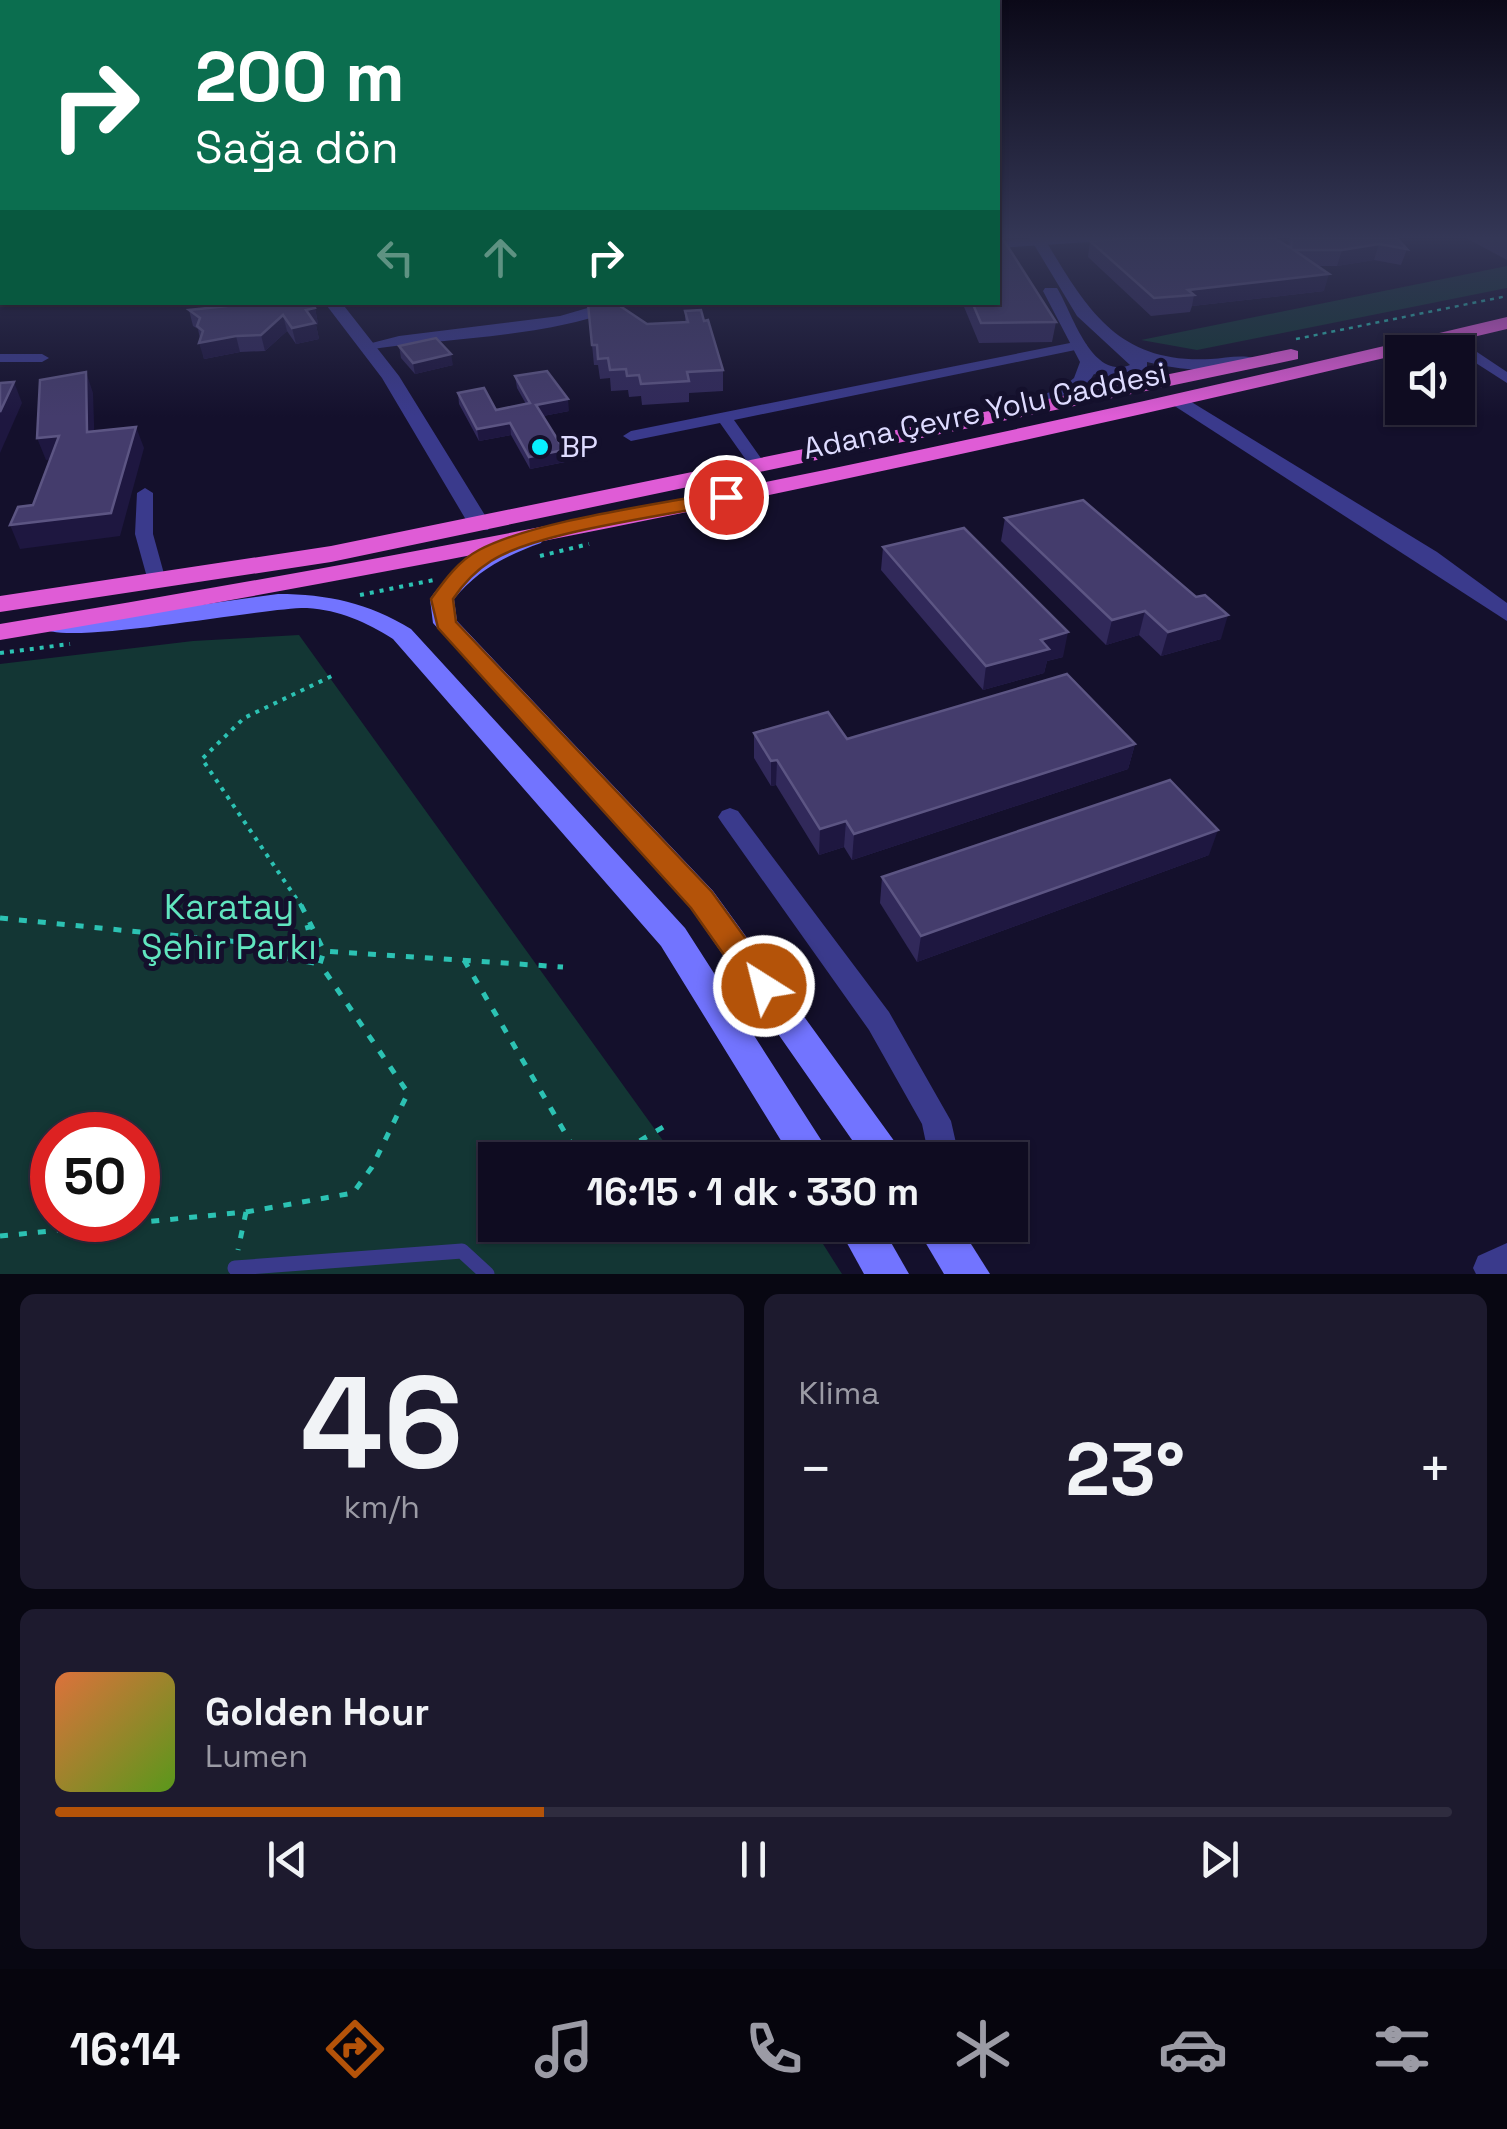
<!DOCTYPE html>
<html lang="tr">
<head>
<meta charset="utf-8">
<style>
	body { margin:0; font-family:"Space Grotesk",sans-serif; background:#1d1a2e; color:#f1f3f6; height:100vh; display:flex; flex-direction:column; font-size:38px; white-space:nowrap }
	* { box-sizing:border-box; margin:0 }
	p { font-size:32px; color:#9b9ba5 }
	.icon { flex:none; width:55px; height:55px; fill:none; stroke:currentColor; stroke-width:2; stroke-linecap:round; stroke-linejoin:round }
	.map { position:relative; height:1274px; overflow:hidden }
	.details { display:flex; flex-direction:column; gap:20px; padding:20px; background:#080712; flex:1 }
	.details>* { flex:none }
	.top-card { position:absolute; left:0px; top:0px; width:1000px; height:305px; box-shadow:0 2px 8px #0004,0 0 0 2px #2f2c3f; background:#0b6e4f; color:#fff; overflow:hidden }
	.buttons { position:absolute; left:1385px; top:335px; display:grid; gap:20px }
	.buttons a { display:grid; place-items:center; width:90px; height:90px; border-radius:0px; background:#0f0c21; box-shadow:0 2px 8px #0004,0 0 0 2px #2f2c3f; font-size:50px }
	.speed { position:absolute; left:30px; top:1112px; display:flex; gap:20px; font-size:50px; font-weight:700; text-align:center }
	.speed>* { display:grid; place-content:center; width:130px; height:130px; border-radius:50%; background:#0f0c21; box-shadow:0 2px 8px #0004,0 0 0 2px #2f2c3f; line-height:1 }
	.speed .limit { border:15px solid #d22; background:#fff; color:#111 }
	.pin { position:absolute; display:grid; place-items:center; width:85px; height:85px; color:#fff; margin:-42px; border:5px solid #fff; border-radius:50%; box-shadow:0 2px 10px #0007 }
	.me { position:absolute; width:110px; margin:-55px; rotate:324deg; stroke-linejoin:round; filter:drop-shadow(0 0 8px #0008) }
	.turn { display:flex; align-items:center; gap:35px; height:210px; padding:0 30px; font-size:45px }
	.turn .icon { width:130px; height:130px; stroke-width:2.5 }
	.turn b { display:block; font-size:70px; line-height:85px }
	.lanes { display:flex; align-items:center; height:95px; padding:0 30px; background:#0003; justify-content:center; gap:50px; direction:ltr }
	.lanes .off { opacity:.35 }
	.big { font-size:75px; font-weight:600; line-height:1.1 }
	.details .widget { flex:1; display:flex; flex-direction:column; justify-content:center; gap:15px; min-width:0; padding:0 35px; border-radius:15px; background:#1d1a2e }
	.details .dial { align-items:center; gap:0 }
	.dial b { font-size:130px; line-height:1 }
	.song { display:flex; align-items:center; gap:30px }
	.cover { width:120px; height:120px; border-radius:15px; background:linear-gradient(135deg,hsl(20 70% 55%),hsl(90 70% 35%)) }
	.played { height:10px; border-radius:5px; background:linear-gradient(90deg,#b45309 35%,#2f2c3f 35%) }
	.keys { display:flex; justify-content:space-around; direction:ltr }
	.heat { display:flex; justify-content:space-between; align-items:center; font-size:55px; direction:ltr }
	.details .tiles { flex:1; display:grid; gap:20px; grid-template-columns:1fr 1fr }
	.widget:last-child { grid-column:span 2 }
	.trip { position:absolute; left:478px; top:1142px; width:550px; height:100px; border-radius:0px; background:#0f0c21; box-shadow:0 2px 8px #0004,0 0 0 2px #2f2c3f; font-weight:600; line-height:100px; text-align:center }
	.menu { display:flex; height:160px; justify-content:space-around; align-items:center; background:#06050d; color:#9b9ba5 }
	.menu .icon { width:70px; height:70px }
	.menu .selected { color:#b45309 }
	.menu b { font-size:45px; color:#f1f3f6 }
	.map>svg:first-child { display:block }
	.green { fill:#133634; fill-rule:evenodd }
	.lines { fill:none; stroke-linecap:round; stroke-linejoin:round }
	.path-far2 { stroke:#2cc2b3; stroke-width:2.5; stroke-dasharray:4 5; stroke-linecap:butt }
	.path-far1 { stroke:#2cc2b3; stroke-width:4; stroke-dasharray:4 6; stroke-linecap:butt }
	.path { stroke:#2cc2b3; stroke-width:5; stroke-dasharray:8 11; stroke-linecap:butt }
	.service { stroke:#3a3a8c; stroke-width:15 }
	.minor { fill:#3a3a8c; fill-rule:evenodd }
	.tertiary { fill:#3a3a8c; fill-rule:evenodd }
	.secondary { fill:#7274ff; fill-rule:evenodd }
	.trunk { fill:#df5cd6; fill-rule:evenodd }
	.wall { fill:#31295a }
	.shaded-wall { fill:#1e1740 }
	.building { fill:#443c6c; stroke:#5c5583; stroke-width:2.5 }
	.route { fill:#b45309; stroke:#753606; stroke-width:2.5 }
	.poi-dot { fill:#07efff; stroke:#14102c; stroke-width:4 }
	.labels { text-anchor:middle; stroke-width:10; stroke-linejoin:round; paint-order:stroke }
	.street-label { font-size:30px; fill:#dedbff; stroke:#14102c }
	.poi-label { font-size:30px; fill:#dedbff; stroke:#14102c; text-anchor:start }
	.near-park-label { font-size:35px; fill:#61e5bf; stroke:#14102c }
</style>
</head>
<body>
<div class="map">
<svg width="1507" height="1274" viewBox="0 0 1507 1274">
	<rect width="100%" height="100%" fill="#14102c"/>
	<g class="green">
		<path d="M1507,266V288L1197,350L1141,340Z"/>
		<path d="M299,635L677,1160H495V1225H811L842,1274H0V664L193,641ZM52,1135H138V1220H52Z"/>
	</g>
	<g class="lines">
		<path class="path-far2" d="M1296,339L1507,296"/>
		<g class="path-far1">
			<path d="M540,556L589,544"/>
			<path d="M360,595L434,580"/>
			<path d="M0,653L70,644"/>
			<path d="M302,907L202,759L244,718L334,675"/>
		</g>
		<g class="path">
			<path d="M301,905L324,951"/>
			<path d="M0,918L280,946"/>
			<path d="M313,926L298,930L279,950L281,957L320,964"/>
			<path d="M464,960L581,1160"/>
			<path d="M607,1160L665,1126"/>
			<path d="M246,1212L353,1193L372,1167L408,1093L320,964L324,951L563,967"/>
			<path d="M0,1236L246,1212L238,1250"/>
		</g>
		<path class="service" d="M235,1268L462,1251L487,1274"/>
		<g class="minor">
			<path d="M1048,238H1112L1106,241L998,248V241Z"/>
			<rect x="0" y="273" width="2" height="8"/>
			<path d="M2,292V301L0,302V293Z"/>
			<path d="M608,302H628C572,337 436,338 367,350L360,346L399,336L560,316Z"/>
			<path d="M1440,334H1450L1507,372V383L1440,340Z"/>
			<path d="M1080,341L1087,345L1085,348L734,420L765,464L757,469L751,467L720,423L631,441L623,436L631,431Z"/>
			<path d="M0,354H42L49,358L42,362H0Z"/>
			<path d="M145,488L153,493V534L166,581L157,587L148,581L135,534L137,493Z"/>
			<path d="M730,808L738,811L889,1012L951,1121L956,1143L949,1160H919L926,1143L922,1124L869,1030L722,823L718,817L722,811Z"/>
			<path d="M1507,1243V1274H1476L1473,1268L1478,1256Z"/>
		</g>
		<g class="tertiary">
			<path d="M1030,238H1044C1087,309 1117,364 1211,359C1228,358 1250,352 1264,363C1244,378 1173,369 1147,362V370C1130,380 1113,381 1094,374C1081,397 1050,413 1024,409V401L1062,388L1074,378L1080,362L1043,291L1045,288H1057C1073,314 1091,380 1130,365L1077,316Z"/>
			<path d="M324,302H341L399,376L491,525L488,530H472L382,378Z"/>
			<path d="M1180,395L1437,552L1507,603V621L1173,405V397Z"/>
		</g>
		<g class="secondary">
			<path d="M533,531L544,538L541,543C507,555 477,570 454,599L457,621L713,891L908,1160H866L691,909L433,623L430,599C455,563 491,542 533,531Z"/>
			<path d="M278,594C328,594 368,603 411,629L685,928L834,1160H793L661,946L393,639C366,622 340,610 307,608C264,607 59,648 41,627L53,619L135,614Z"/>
			<path d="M837,1225H881L909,1274H864Z"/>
			<path d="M915,1225H959L990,1274H944Z"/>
		</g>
		<g class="trunk">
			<path d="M1507,317V329C1010,448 506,556 0,640V624C506,541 1008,436 1507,317Z"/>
			<path d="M1291,349L1298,351V359L331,562L0,612V596L331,546Z"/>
		</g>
	</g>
	<g class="wall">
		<rect x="0" y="238" width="2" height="33"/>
		<path d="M1289,238H1397L1407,249L1401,265L1374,260L1337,266H1318L1324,291L1192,306L1190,312L1151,316L1088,257L1090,241L1288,246Z"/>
		<path d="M1466,238H1507V260Z"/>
		<path d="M962,302H998L1056,322L1052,342L979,343Z"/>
		<path d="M588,304L647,324L685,322V311L704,321L723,370V391L689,393V402L642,405L641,396L629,397L628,390L611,391L610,378L600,379L598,365H594Z"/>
		<path d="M315,308L318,324L316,325L319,339L296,344L287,331L265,351L240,352L204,359L198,329L193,326L189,310Z"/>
		<path d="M399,346L453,365L415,374L401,358Z"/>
		<path d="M515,376L569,411L543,416L565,462L530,469L511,435L479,441L459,404L458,393L496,410L526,404L517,388Z"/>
		<path d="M1005,518L1221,639L1161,656L1139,635L1106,645L1001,541Z"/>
		<path d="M883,547L1063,657L1047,661L1044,673L983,690L881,570Z"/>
		<path d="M754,733L847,739L1135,744L1128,769L852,860L844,847L819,855L776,785L771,786L754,758Z"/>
		<path d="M1209,855L917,962L880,903L882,877Z"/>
	</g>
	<g class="shaded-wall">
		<path d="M1379,244L1374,260L1337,266L1342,250Z"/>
		<path d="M1329,274L1324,291L1192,306L1194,295L1188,290Z"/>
		<path d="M315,308L318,324L316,325L319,339L296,344L292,328L306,310Z"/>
		<path d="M283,315L287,331L265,351L261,335Z"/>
		<path d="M236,336L240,352L204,359L199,343Z"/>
		<path d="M451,354L453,365L415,374L413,363Z"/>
		<path d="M86,372L93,393L95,454L87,432Z"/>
		<path d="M14,382L22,403L0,453V412Z"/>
		<path d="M568,399L569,411L538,417L536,405Z"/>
		<path d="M510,423L511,435L479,441L477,429Z"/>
		<path d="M136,427L144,448L120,536L20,549L10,525Z"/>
		<path d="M59,436L68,457L46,460L37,438Z"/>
		<path d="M564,450L565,462L530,469L529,457Z"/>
		<path d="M1145,611L1139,635L1106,645L1112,620Z"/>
		<path d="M1228,615L1221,639L1161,656L1168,632Z"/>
		<path d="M1068,632L1063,657L1047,661L1044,673L983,690L986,666L1041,640Z"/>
		<path d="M1135,744L1128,769L852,860L854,834Z"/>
		<path d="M777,760L776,785L771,786V761Z"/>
		<path d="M846,821L844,847L819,855L820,829Z"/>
		<path d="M1218,830L1209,855L917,962L921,936Z"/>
	</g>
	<g class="building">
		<path d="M1130,238H1274L1291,248L1292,238H1397L1407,249L1379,244L1342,250H1294L1329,274L1188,290L1194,295L1154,298L1090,241Z"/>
		<path d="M998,239H1003L1056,322L981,323L972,302H998Z"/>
		<path d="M240,302H312L315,308L306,310L315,323L292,328L283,315L261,335L236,336L199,343L203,331L197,326L200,318L189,310L227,306Z"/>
		<path d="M592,302H614L647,324L688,322L685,311L701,310L704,321L708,320L723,370L687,372L689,381L641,384L639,375L627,376L626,369L610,370L608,358L598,359L597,345H592L588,304Z"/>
		<path d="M436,338L451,354L413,363L399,346Z"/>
		<path d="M547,371L568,399L536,405L564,450L529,457L510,423L477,429L458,393L484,388L496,410L530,403L515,376Z"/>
		<path d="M86,372L87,432L136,427L111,513L10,525L18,507L33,505L59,436L37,438L40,380Z"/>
		<path d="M14,382L0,412V383Z"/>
		<path d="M1083,500L1196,597L1205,595L1228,615L1168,632L1145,611L1112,620L1005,518Z"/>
		<path d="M964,528L1068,632L1041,640L1049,649L986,666L883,547Z"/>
		<path d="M1067,674L1135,744L854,834L846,821L820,829L777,760L771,761L754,733L828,712L847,739Z"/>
		<path d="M1170,780L1218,830L921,936L882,877Z"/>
	</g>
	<linearGradient id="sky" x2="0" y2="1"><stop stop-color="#0b0918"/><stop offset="0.57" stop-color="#343756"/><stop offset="1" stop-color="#343756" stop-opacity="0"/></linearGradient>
	<rect width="1507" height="417" fill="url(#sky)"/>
	<path class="route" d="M726,491L735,497L733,501C672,516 539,530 491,561C475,571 463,584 453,599L456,622L712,892L780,986L775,996L764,1000L753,996L691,908L438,628L431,599C444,581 458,561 479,550C536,520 658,505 726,491Z"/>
	<circle class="poi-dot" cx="540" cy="447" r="10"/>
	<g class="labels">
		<g class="street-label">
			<text transform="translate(985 411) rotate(-12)" y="10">Adana Çevre Yolu Caddesi</text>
		</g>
		<g class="poi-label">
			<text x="560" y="457">BP</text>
		</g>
		<g class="near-park-label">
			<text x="229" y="919">Karatay<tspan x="229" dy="40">Şehir Parkı</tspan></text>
		</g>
	</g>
</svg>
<div class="buttons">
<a><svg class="icon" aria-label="sound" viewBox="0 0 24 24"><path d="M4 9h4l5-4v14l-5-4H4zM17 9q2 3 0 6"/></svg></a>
</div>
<div class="speed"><div class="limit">50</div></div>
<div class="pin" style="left:726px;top:497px;background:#d93025"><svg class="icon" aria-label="arrive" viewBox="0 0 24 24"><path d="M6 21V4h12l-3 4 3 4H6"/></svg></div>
<svg class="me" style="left:764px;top:986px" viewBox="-20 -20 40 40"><circle r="17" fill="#b45309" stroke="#fff" stroke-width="3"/><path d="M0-11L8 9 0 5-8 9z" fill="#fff"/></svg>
<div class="trip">16:15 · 1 dk · 330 m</div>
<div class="top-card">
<div class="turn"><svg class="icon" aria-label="right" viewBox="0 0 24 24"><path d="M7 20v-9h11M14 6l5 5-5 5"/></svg><div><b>200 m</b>Sağa dön</div></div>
<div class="lanes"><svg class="icon off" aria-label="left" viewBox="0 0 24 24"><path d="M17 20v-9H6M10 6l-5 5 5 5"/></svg><svg class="icon off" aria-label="ahead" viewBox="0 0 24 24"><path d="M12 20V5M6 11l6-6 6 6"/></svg><svg class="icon" aria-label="right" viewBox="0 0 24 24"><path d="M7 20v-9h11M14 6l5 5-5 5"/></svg></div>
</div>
</div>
<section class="details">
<div class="tiles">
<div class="widget dial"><b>46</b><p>km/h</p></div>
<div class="widget"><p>Klima</p>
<div class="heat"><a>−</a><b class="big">23°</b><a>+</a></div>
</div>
<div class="widget">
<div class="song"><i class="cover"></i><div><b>Golden Hour</b><p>Lumen</p></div></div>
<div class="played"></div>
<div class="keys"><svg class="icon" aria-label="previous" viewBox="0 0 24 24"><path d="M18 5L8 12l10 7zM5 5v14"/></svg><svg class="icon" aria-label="pause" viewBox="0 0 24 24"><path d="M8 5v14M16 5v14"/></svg><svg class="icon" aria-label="next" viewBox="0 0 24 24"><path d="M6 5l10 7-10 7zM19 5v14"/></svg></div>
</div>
</div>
</section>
<nav class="menu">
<b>16:14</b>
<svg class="icon selected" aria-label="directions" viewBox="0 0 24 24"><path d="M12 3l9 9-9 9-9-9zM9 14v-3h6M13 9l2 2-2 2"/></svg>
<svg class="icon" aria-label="music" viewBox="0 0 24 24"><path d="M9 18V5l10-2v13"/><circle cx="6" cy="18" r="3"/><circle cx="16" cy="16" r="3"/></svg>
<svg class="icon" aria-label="phone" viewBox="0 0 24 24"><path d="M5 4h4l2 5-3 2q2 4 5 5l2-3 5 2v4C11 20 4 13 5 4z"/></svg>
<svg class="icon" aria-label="climate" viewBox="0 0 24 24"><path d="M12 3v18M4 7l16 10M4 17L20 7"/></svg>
<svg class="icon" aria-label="car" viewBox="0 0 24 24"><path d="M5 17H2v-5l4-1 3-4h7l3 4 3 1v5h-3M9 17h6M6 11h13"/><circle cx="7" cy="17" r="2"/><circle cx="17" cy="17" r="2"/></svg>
<svg class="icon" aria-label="filters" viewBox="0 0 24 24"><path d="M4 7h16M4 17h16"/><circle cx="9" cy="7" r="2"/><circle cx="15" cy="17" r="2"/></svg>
</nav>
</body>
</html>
